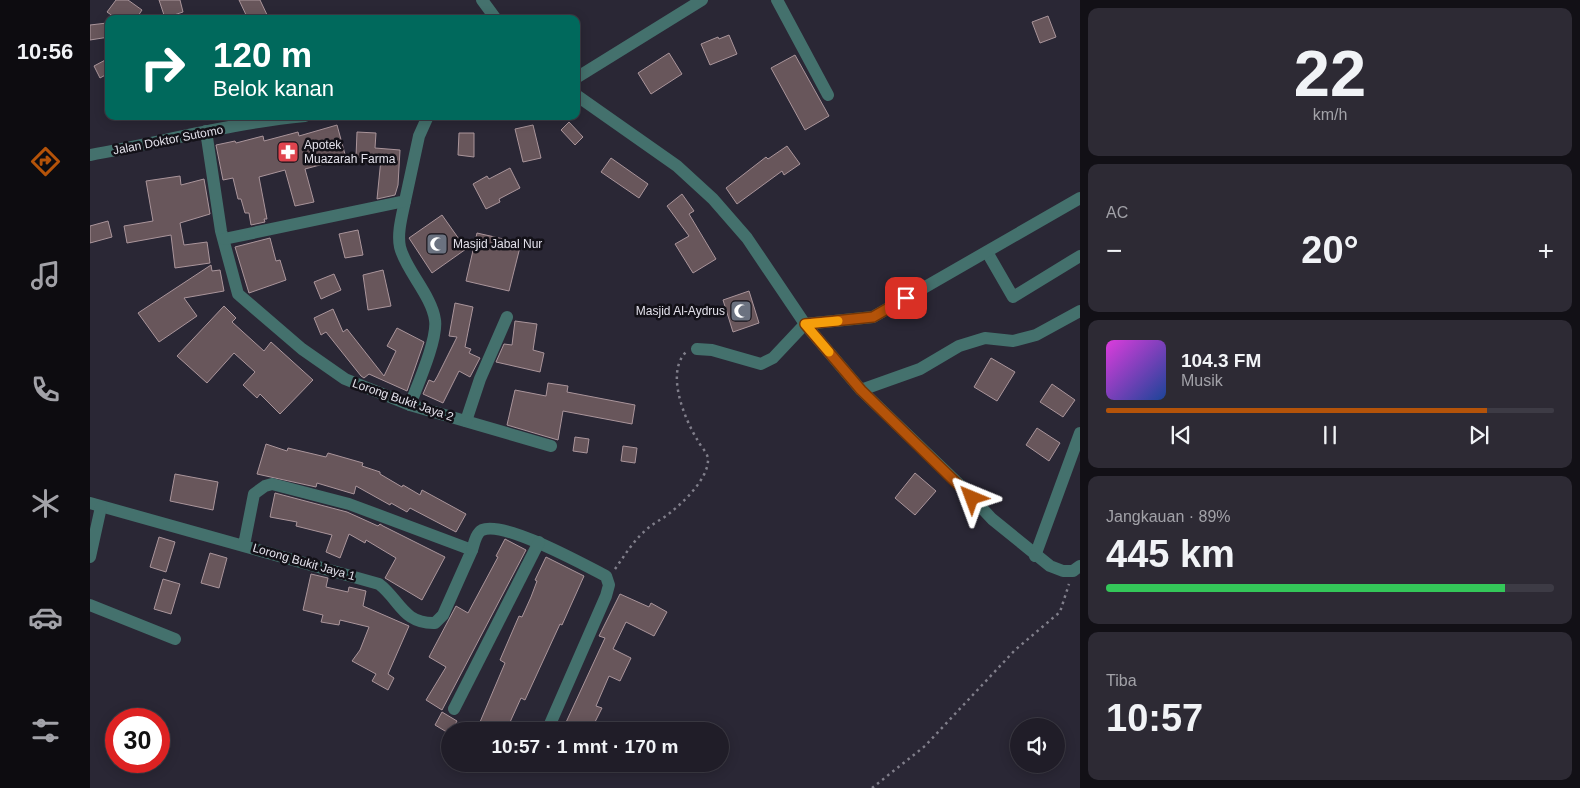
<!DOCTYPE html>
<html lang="id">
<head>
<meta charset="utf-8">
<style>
	body { margin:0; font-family:Arial,sans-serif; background:#2d2a34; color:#f1f3f6; height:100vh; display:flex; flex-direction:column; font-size:19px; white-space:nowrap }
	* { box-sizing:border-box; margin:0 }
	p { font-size:16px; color:#a2a2a8 }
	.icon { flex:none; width:28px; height:28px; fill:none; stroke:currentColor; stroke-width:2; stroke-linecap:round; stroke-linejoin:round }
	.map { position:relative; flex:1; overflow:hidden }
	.details { display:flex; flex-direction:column; gap:8px; padding:8px; background:#121016; width:500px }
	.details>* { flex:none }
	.banner { position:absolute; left:15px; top:15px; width:475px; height:105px; border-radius:10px; box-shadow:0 2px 12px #0003,0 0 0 1px #3d3b45; background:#00695c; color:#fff; overflow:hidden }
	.fabs { position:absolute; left:920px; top:718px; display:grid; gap:10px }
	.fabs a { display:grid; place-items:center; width:55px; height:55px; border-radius:50%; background:#201d28; box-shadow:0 2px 12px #0003,0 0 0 1px #3d3b45; font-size:25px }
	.speed { position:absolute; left:15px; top:708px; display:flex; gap:10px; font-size:25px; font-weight:700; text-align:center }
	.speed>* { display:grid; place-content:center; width:65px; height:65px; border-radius:50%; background:#201d28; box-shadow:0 2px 12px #0003,0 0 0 1px #3d3b45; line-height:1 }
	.speed .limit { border:8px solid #d22; background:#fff; color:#111 }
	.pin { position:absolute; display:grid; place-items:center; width:42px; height:42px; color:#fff; margin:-21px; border-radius:10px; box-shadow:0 2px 8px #0006 }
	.me { position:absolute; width:55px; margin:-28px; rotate:316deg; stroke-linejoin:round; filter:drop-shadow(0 0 4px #0008) }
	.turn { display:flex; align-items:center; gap:18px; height:105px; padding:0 25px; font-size:22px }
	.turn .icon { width:65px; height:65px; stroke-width:2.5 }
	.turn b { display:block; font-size:35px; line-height:42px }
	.big { font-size:38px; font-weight:700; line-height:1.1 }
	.details .widget { flex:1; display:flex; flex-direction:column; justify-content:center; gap:8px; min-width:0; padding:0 18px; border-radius:10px; background:#2d2a34 }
	.details .dial { align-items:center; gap:0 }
	.dial b { font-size:65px; line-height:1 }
	.song { display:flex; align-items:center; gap:15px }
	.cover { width:60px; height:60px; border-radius:8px; background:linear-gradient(135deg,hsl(300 70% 55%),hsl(220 70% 35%)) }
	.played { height:5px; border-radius:2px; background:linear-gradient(90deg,#b45309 85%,#3d3b45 85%) }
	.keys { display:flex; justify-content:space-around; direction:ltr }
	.heat { display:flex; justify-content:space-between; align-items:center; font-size:28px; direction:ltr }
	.charge { height:8px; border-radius:4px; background:linear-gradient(90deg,#34c759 89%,#3d3b45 0) }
	.trip { position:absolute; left:351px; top:722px; width:288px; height:50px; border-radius:25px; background:#201d28; box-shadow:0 2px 12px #0003,0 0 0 1px #3d3b45; font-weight:700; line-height:50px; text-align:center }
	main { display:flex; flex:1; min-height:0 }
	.tab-bar { display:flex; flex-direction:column; width:90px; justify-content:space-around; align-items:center; background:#0d0c10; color:#a2a2a8 }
	.tab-bar .icon { width:35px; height:35px }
	.tab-bar .active { color:#b45309 }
	.tab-bar b { font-size:22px; color:#f1f3f6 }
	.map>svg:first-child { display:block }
	.building { fill:#68565b; stroke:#aa959b }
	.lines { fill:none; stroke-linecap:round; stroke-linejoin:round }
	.path { stroke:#817f8b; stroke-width:2.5; stroke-dasharray:2.5 4; stroke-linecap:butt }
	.minor { stroke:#44716d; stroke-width:12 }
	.route-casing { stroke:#753606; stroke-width:12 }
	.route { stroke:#b45309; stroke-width:9 }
	.slow { stroke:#f59e0b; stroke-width:9 }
	.labels { text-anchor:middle; stroke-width:5; stroke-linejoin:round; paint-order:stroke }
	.street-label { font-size:12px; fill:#e3e1eb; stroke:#131118 }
	.poi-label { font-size:12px; fill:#e3e1eb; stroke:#131118; text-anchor:start }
</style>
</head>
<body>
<main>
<nav class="tab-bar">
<b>10:56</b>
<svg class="icon active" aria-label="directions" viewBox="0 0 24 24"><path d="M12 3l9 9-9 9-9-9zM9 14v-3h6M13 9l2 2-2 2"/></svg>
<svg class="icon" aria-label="music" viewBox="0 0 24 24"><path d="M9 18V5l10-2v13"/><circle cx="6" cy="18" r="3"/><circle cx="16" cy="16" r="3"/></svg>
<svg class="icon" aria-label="phone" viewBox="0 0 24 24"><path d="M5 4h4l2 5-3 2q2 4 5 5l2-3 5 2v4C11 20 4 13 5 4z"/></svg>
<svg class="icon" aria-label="climate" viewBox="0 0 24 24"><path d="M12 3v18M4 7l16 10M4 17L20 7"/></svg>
<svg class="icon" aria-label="car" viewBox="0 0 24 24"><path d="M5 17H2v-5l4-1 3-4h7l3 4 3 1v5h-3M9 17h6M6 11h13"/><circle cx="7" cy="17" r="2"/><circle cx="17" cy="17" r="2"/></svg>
<svg class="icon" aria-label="filters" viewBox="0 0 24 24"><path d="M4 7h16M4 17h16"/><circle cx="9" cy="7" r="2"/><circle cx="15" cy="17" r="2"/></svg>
</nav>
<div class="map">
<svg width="990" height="788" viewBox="0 0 990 788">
	<rect width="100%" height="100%" fill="#2a2735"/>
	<g class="building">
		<path d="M26,0H38L52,10L46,19H27L17,12Z"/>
		<path d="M69,0H90L93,12L75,18Z"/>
		<path d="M149,0H170L179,19H158Z"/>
		<path d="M958,16L966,37L950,43L942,22Z"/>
		<path d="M17,23L19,37L0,40V25Z"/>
		<path d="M639,35L647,54L620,65L611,44L628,37L629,39Z"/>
		<path d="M579,53L592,74L561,94L548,73Z"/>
		<path d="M705,55L739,116L715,130L681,68Z"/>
		<path d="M19,58V73L10,78L4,66Z"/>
		<path d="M479,122L493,137L485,145L471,130Z"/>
		<path d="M247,125L256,158L215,169L224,202L205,206L195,170L169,177L177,219H174L175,222L161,225L159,213H155L151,199H148L143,178L133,180L126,145L145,141L146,143L173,136L174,141L208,132L209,136Z"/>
		<path d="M443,125L451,158L433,162L425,129Z"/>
		<path d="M267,132L286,133L285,148L310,150L308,185L305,195L287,199L291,159L266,157Z"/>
		<path d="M369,133H384V157L368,155Z"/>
		<path d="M697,146L710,164L694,175L692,171L647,204L636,188L676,157L678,159Z"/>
		<path d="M521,158L558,184L549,198L511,172Z"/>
		<path d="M420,168L430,188L409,199L410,202L396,209L383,184L397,176L399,179Z"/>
		<path d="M90,176L91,185L114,179L120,214L90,223L94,245L117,242L120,263L85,268L81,235L37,243L34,226L63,221L56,181Z"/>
		<path d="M592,194L604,211L599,214L626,259L603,273L585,244L599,236L577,206Z"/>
		<path d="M352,215L376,249L342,273L319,238Z"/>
		<path d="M18,221L22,237L0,243V226Z"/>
		<path d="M268,230L273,255L255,258L249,234Z"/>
		<path d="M387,233L431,243L419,291L376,281Z"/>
		<path d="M180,238L186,261L190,260L196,280L159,293L145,247Z"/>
		<path d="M121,265L122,271L130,270L134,291L94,298L107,316L69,342L48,313Z"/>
		<path d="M293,270L301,306L278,310L273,275Z"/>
		<path d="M244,274L251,290L231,299L224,282Z"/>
		<path d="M659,291L669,323L643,332L633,300Z"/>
		<path d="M365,303L383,307L375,347L381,349L379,353L390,358L380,377L369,371L353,403L333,394L339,380L344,382L347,377L367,337L359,336Z"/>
		<path d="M134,306L146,318L142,322L174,351L181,342L223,380L190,414L170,394L167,398L153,385L165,372L144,353L117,383L87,356Z"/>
		<path d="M243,309L253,332L257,329L294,376L306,351L297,346L307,328L334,342L317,391L279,374L274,378L271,376L236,332L231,335L224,318Z"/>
		<path d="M425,321L447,324L443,350L454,353L450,372L406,362L414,344L422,345Z"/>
		<path d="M901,358L925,372L907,401L884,387Z"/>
		<path d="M458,383L478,386L477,392L545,405L542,424L473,411L468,440L417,425L425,390L456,396Z"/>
		<path d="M962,384L985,400L973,417L950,402Z"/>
		<path d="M947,428L970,443L959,461L936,445Z"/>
		<path d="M485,437L499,439L497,453L483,451Z"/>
		<path d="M176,444L197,451L198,448L236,457L238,453L273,463L272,466L290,472V474L312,487L313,485L330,495L332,490L376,514L366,532L320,508L317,512L301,503L300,505L266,486L264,494L227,483L226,487L167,474Z"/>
		<path d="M533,446L547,448L545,463L531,461Z"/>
		<path d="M825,473L846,491L825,515L805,498Z"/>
		<path d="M85,474L128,482L123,510L80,501Z"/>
		<path d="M185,493L257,512L288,526L290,524L293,526L355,557L332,600L295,578L306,558L276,540L275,543L259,534L250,558L236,552L242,535L206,526L207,522L180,517Z"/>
		<path d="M69,537L85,542L76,572L60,567Z"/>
		<path d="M415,539L436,550L352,710L336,700L356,667L339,657L366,606L378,613L408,557L406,556Z"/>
		<path d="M120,553L137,558L129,588L111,583Z"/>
		<path d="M456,557L494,576L472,625L470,624L435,700L431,698L416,731H411L390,722L415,663L410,660L429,616L432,617L441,597L447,581L445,580Z"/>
		<path d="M221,574L238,578L236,587L258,592L259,587L276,591L273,606L319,626L298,674L304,678L298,690L282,681L286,674L262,661L270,650L279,627L250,620L249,625L231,622L233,615L213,610Z"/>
		<path d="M73,579L90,584L81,614L64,609Z"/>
		<path d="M530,594L559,607L561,603L577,612L564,636L536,622L523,649L541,658L530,681L519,676L506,706L512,708L503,726L497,723L493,731H472L515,638L509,636Z"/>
		<path d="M352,712L367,721L360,734L345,725Z"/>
	</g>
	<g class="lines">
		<g class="path">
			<path d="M525,569C535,555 543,541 556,530C563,523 573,519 581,512C595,501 617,479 618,461C619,454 611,447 608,441C595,420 575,373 596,352"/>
			<path d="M782,788L835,746L925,650L970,612L979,584"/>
		</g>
		<g class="minor">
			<path d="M392,0L406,19"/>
			<path d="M687,0L738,95"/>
			<path d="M486,78L612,0"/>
			<path d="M486,95L587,166L623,199L657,238L715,324L771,390L872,487L902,519L960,566L973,571H983L990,566"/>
			<path d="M116,131L131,231L148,294L212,349L255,379L320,405L461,446"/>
			<path d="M0,155C72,142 142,123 215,116"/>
			<path d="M315,201C312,216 307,233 310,247C315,269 342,296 345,320C348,339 327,386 320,405"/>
			<path d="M134,239L315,201L329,136L338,116"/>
			<path d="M897,252L923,297L990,256"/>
			<path d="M607,349L622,350L671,364L683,358L715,324L783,317L990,198"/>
			<path d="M771,390L830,369L869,346L895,338L923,341L946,335L990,311"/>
			<path d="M376,421L390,379L417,317"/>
			<path d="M0,503L289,584C310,600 313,624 345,623L353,615L382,550L259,504L182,484L175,486L164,494L154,545"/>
			<path d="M382,550C384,544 386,533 392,530C414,520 494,565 516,576L519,585L516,596L457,731"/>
			<path d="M945,556L990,433"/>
			<path d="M0,557L11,507"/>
			<path d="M0,605L85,639"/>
			<path d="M364,709L449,542"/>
		</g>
	</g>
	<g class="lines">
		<g class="route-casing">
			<path id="route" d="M816,298L783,317L715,324L771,390L882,498"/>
		</g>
		<use href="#route" class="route"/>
		<path class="slow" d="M739,352L715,324L748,321"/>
	</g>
	<defs>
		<g id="pharmacy-square" transform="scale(1.125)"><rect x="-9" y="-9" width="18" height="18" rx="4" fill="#e0444e" stroke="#131118"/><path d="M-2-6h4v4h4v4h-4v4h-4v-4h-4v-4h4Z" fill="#fff"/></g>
		<g id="mosque-square" transform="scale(1.125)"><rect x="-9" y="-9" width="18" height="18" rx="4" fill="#6b7280" stroke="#131118"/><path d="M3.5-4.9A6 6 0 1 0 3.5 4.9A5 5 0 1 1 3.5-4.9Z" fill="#fff"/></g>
	</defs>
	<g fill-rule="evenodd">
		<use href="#pharmacy-square" x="198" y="152"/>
		<use href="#mosque-square" x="347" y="244"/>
		<use href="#mosque-square" x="651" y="311"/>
	</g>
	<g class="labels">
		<g class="street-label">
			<text transform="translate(78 140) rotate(-11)" y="4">Jalan Doktor Sutomo</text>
			<text transform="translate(313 400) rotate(19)" y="4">Lorong Bukit Jaya 2</text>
			<text transform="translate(214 562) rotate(16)" y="4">Lorong Bukit Jaya 1</text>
		</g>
		<g class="poi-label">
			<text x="214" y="149">Apotek<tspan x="214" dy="14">Muazarah Farma</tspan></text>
			<text x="363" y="248">Masjid Jabal Nur</text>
			<text x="635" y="315" text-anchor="end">Masjid Al-Aydrus</text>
		</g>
	</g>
</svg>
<div class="fabs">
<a><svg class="icon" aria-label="sound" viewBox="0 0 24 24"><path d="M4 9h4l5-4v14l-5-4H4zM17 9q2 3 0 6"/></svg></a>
</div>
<div class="speed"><div class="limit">30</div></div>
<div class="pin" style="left:816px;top:298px;background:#d93025"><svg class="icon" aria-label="arrive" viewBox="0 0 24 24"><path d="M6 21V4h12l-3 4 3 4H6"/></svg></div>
<svg class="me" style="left:882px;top:498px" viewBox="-20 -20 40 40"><path d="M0-17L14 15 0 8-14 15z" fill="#b45309" stroke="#fff" stroke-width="4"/></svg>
<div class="trip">10:57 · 1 mnt · 170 m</div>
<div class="banner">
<div class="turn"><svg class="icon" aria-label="right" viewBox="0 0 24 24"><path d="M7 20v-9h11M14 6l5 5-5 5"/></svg><div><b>120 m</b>Belok kanan</div></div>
</div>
</div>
<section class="details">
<div class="widget dial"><b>22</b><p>km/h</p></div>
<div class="widget"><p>AC</p>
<div class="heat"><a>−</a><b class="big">20°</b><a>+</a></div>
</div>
<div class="widget">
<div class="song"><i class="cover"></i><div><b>104.3 FM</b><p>Musik</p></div></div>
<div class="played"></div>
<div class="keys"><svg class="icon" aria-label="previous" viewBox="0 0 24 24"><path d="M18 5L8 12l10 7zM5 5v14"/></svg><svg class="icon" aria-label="pause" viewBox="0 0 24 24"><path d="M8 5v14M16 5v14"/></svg><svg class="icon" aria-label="next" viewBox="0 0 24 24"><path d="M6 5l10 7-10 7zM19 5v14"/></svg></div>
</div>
<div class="widget"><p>Jangkauan · 89%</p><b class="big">445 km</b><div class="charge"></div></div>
<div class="widget"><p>Tiba</p><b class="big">10:57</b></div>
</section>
</main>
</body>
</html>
